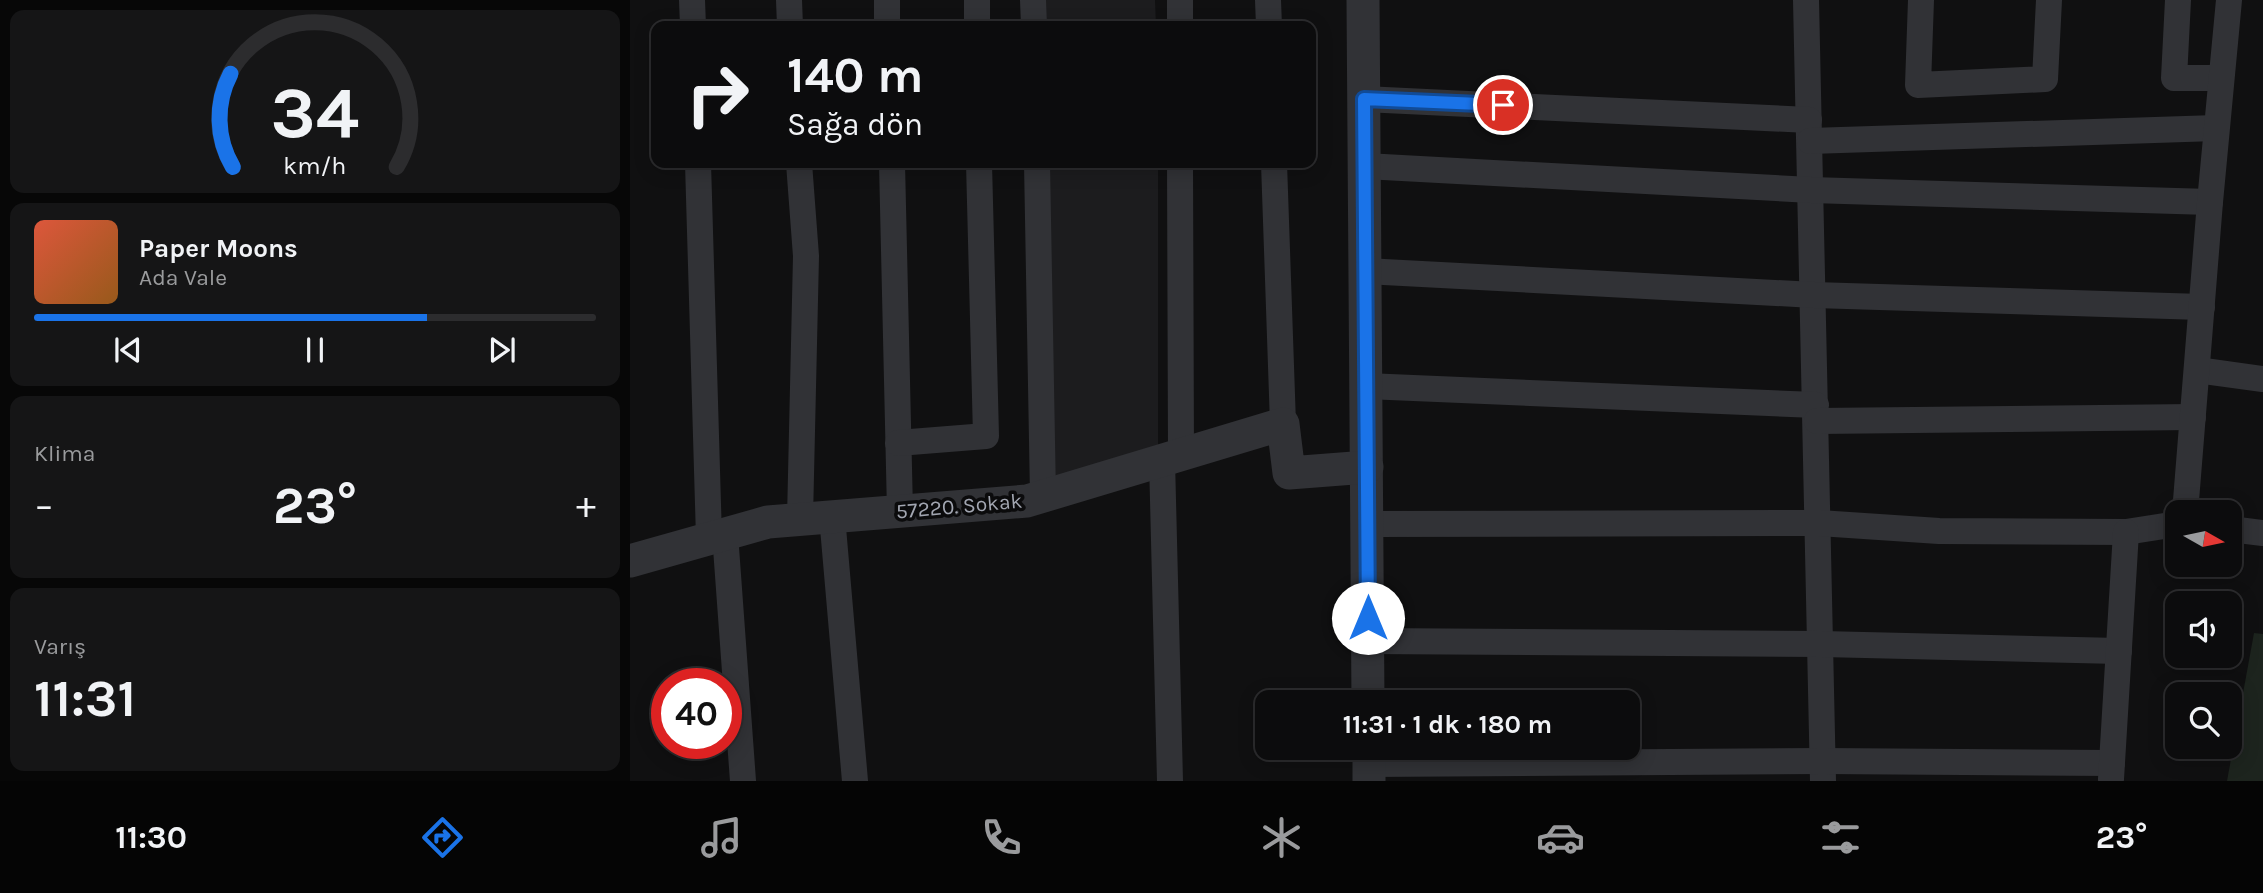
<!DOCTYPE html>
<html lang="tr">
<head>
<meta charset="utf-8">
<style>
	body { margin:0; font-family:Karla,sans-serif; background:#151516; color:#f1f3f6; height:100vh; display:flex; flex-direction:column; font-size:26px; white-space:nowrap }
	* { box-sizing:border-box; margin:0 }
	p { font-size:23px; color:#9a9b9d }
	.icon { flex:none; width:38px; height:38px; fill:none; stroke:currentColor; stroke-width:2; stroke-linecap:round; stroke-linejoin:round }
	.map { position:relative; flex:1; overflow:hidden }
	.side { display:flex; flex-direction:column; gap:10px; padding:10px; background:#070707; width:630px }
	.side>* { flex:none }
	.hud { position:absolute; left:21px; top:21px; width:665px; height:147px; border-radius:14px; box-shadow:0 4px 18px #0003,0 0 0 2px #2c2c2e; background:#0c0c0d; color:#f1f3f6; overflow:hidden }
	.needle { width:46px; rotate:99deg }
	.fabs { position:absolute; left:1535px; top:500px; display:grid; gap:14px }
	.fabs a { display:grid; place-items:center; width:77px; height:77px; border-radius:14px; background:#0c0c0d; box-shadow:0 4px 18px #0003,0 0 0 2px #2c2c2e; font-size:35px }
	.speed { position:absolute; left:21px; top:668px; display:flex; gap:14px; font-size:35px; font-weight:700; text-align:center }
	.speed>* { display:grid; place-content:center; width:91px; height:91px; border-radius:50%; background:#0c0c0d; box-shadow:0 4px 18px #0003,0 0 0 2px #2c2c2e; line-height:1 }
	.speed .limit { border:10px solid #d22; background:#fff; color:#111 }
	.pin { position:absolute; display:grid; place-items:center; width:60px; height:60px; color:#fff; margin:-30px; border:4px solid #fff; border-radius:50%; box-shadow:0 2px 7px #0007 }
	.me { position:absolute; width:77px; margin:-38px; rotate:0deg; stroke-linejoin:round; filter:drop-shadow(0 0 5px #0008) }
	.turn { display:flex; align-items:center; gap:24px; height:147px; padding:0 21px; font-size:32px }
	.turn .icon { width:91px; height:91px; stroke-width:2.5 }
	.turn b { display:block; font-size:49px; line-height:60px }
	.big { font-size:52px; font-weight:700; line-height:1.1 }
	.side .card { flex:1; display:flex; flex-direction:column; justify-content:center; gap:10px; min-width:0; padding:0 24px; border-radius:14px; background:#151516 }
	.side .dial { align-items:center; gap:0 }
	.dial svg { height:182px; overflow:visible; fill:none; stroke:#2c2c2e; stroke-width:7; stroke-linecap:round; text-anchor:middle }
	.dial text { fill:#f1f3f6; stroke:none }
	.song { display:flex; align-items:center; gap:21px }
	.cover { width:84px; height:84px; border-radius:10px; background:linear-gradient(135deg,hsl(10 70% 55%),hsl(30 70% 35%)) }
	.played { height:7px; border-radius:4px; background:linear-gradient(90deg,#1a73e8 70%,#2c2c2e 70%) }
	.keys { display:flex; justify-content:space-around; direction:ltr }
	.heat { display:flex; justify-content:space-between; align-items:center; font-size:38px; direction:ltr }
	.trip { position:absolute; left:625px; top:690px; width:385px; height:70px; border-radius:14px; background:#0c0c0d; box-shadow:0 4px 18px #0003,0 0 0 2px #2c2c2e; font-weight:700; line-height:70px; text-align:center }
	.menu { display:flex; height:112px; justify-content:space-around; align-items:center; background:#050505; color:#9a9b9d }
	.menu .icon { width:49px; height:49px }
	.menu .selected { color:#1a73e8 }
	.menu b { font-size:32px; color:#f1f3f6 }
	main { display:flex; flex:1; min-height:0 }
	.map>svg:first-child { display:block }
	.built { fill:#1c1c1e }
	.green { fill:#1d241e }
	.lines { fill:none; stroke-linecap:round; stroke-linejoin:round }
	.minor { stroke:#313236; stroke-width:26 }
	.tertiary { stroke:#313236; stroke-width:33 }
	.route-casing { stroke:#114b97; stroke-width:18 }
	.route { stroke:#1a73e8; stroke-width:12 }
	.labels { text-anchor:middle; stroke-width:7; stroke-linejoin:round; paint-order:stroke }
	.street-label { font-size:21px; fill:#a2a6b1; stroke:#0b0b0c }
</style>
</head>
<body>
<main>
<section class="side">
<div class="card dial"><svg viewBox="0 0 100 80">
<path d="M14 69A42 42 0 1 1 86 69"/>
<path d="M14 69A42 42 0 0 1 13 28" stroke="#1a73e8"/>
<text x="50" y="56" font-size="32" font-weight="700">34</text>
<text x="50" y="72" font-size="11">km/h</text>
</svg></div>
<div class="card">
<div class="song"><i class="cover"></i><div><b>Paper Moons</b><p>Ada Vale</p></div></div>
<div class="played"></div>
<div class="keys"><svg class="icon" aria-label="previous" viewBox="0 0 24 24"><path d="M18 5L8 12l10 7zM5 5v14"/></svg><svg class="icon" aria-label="pause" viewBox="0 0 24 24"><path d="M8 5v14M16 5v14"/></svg><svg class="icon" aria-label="next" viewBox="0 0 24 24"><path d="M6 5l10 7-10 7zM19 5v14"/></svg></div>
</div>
<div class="card"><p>Klima</p>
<div class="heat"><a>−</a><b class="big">23°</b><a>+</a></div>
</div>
<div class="card"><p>Varış</p><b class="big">11:31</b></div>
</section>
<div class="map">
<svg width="1633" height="781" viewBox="0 0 1633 781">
	<rect width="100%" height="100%" fill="#101011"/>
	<g class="built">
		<path d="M414,0H525L526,26H414Z"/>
		<path d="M415,163H528V475L417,479Z"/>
	</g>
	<path class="green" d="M1624,633L1633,634V781H1597Z"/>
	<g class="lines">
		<g class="minor">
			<path d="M62,0L63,26"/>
			<path d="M159,0L160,26"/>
			<path d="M257,0V26"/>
			<path d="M347,0V26"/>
			<path d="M403,0L404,26"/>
			<path d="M550,0V26"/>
			<path d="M638,0L639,26"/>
			<path d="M1176,0L1193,781"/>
			<path d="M1291,0L1288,85L1415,79L1419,0"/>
			<path d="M1548,0L1544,78H1591"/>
			<path d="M734,99L1179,120"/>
			<path d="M1180,141L1586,128"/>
			<path d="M68,163L79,538"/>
			<path d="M169,163L176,256L170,519"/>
			<path d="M262,163L270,511"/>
			<path d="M407,163L413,496"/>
			<path d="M550,163L551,454"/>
			<path d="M644,163L653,424"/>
			<path d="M735,166L1181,190L1580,202"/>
			<path d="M735,271L1184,295L1572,307"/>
			<path d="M1567,370L1633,379"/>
			<path d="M736,386L1186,405"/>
			<path d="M1187,421L1563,417"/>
			<path d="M268,443L356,436L349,163"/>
			<path d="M532,460L540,781"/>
			<path d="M1555,513L1580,202L1599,0"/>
			<path d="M202,516L225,781"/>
			<path d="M737,524L1189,523L1309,531L1496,532L1547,524"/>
			<path d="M1600,529L1633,533"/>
			<path d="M95,534L113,781"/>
			<path d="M738,641L1192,644L1489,651"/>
			<path d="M739,764L1193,761L1482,763"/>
			<path d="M1481,779L1496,532"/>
		</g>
		<g class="tertiary">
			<path d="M733,0L738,702"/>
			<path d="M0,561L138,522L397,501L653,424L659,473L737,467"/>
			<path d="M739,747V781"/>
		</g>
	</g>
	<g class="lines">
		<g class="route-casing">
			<path id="route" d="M738,618L734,99L873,105"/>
		</g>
		<use href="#route" class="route"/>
	</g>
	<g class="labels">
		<g class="street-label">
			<text transform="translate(329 506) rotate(-5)" y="7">57220. Sokak</text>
		</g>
	</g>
</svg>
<div class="fabs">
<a><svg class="needle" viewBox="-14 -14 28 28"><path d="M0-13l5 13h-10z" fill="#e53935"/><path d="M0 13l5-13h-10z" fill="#9a9b9d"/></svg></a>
<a><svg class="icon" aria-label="sound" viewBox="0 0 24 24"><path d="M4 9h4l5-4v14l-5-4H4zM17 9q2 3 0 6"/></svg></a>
<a><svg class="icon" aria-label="search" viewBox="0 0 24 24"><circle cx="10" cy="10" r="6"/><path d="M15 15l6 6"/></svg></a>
</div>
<div class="speed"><div class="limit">40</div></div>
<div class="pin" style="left:873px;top:105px;background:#d93025"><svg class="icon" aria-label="arrive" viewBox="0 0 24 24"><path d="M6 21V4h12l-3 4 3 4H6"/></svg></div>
<svg class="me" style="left:738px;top:618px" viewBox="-20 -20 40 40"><circle r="19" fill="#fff"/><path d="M0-13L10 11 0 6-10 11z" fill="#1a73e8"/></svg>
<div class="trip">11:31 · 1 dk · 180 m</div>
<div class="hud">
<div class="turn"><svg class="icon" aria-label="right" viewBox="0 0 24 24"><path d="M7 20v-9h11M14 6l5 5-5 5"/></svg><div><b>140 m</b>Sağa dön</div></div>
</div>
</div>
</main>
<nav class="menu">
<b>11:30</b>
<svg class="icon selected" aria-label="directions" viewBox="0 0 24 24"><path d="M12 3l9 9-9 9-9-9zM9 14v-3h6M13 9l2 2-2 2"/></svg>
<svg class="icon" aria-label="music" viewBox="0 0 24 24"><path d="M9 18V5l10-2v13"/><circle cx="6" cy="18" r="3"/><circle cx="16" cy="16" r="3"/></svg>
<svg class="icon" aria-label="phone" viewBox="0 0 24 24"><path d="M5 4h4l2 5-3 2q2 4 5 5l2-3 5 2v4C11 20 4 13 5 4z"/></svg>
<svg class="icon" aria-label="climate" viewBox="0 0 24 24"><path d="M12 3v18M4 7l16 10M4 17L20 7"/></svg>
<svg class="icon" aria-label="car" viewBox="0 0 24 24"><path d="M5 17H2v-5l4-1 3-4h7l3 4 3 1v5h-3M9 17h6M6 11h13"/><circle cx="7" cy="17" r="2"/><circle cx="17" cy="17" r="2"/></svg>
<svg class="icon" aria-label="filters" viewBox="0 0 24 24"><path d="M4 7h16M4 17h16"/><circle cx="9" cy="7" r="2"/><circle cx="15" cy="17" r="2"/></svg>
<b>23°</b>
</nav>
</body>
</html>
